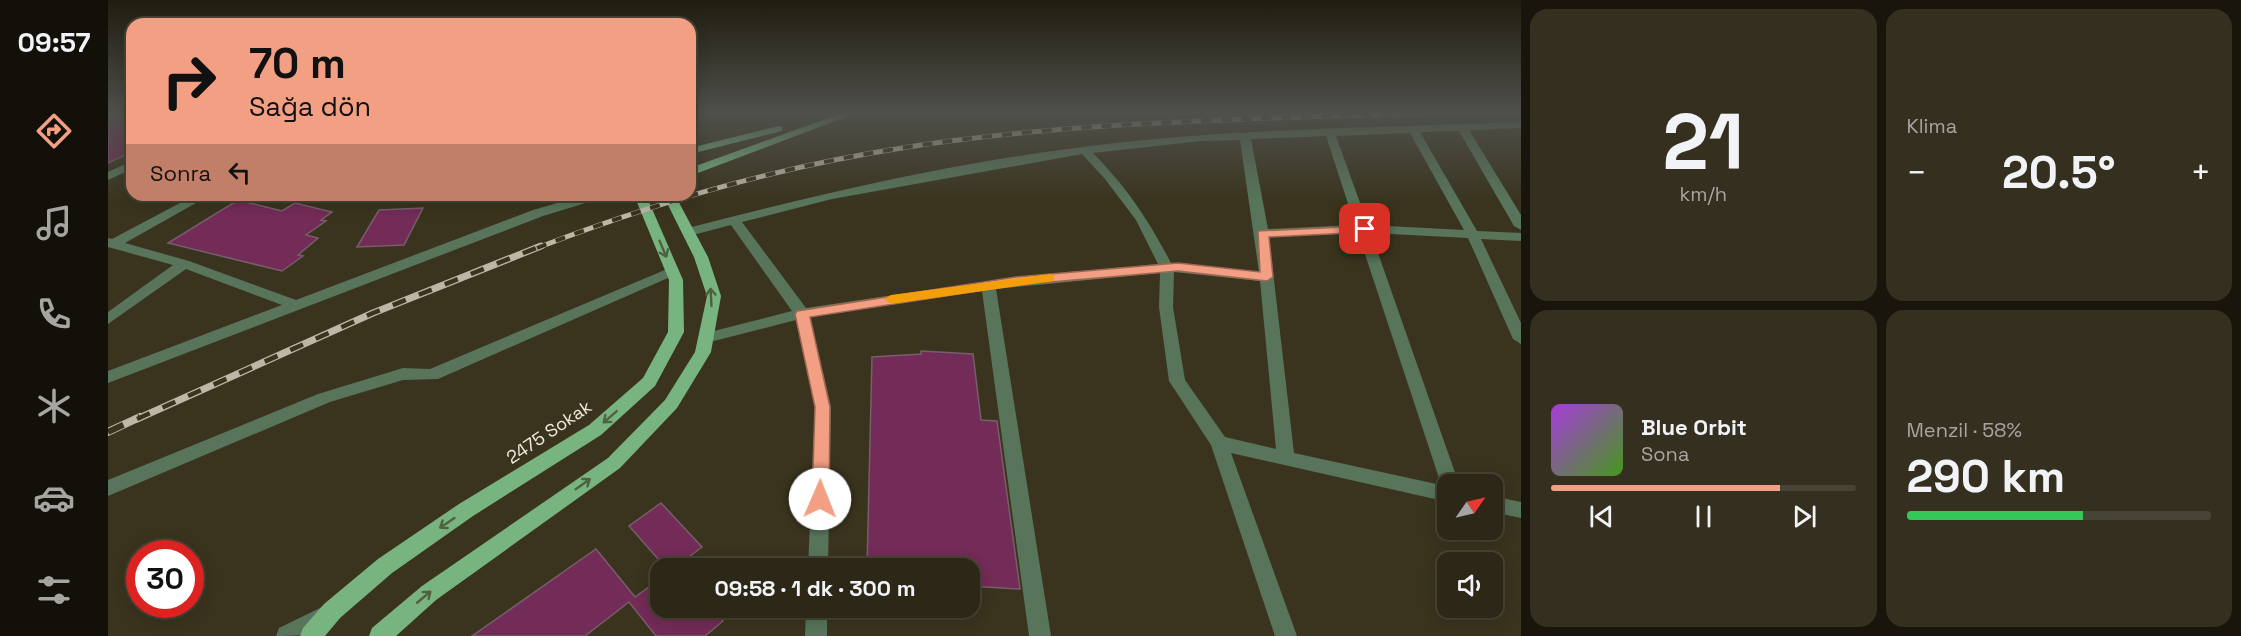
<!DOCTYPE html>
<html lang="tr">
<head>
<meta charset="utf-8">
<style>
	body { margin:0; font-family:"Space Grotesk",sans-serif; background:#342f1f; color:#f1f3f6; height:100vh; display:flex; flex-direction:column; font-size:22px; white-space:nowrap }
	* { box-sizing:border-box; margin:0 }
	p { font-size:20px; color:#a6a5a1 }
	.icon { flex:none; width:33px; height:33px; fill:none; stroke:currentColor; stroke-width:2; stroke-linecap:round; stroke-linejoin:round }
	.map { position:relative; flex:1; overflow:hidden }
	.side { display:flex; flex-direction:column; gap:9px; padding:9px; background:#18150c; width:720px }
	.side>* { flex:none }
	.hud { position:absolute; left:18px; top:18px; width:570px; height:183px; border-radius:18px; box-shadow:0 3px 15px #0003,0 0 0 2px #484435; background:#f39f83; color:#111; overflow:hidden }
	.needle { width:39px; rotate:56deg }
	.fabs { position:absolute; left:1329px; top:474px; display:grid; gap:12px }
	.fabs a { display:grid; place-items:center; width:66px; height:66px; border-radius:12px; background:#2c2716; box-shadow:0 3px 15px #0003,0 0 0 2px #484435; font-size:30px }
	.speed { position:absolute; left:18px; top:540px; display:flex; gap:12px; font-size:30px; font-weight:700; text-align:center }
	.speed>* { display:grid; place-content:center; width:78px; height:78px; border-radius:50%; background:#2c2716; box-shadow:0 3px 15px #0003,0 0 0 2px #484435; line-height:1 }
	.speed .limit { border:9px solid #d22; background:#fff; color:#111 }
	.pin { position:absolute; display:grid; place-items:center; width:51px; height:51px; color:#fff; margin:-26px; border-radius:12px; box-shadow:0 3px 9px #0006 }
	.me { position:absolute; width:66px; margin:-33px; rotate:1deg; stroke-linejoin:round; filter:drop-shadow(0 0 4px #0008) }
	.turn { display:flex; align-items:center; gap:21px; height:126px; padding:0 24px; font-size:27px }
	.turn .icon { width:78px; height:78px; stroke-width:2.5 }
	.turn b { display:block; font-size:42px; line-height:51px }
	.then { display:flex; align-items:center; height:57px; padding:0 24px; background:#0003; gap:12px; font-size:22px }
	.big { font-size:45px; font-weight:600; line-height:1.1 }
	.side .widget { flex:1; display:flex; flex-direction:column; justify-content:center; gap:9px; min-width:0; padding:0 21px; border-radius:18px; background:#342f1f }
	.side .dial { align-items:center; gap:0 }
	.dial b { font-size:78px; line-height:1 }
	.song { display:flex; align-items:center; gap:18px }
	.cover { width:72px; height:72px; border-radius:9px; background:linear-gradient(135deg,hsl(280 70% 55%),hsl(100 70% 35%)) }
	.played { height:6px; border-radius:3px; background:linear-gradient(90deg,#f39f83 75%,#484435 75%) }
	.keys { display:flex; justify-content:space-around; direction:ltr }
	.heat { display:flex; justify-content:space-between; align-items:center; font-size:33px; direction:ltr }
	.charge { height:9px; border-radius:4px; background:linear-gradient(90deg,#34c759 58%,#484435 0) }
	.side .tiles { flex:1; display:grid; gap:9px; grid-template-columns:repeat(2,1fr) }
	.trip { position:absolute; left:542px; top:558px; width:330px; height:60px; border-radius:18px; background:#2c2716; box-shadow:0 3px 15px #0003,0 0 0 2px #484435; font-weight:600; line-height:60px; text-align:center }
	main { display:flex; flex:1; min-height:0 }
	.tab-bar { display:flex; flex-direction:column; width:108px; justify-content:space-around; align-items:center; background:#121009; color:#a6a5a1 }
	.tab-bar .icon { width:42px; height:42px }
	.tab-bar .active { color:#f39f83 }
	.tab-bar b { font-size:27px; color:#f1f3f6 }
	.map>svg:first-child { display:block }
	.building { fill:#732b57; stroke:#775e6b; stroke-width:1.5 }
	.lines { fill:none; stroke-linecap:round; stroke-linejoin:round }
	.minor { fill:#58755b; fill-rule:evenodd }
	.major { fill:#78b480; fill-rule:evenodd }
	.rail-far2-casing { stroke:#bcb7a7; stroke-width:5 }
	.rail-far1-casing { stroke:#bcb7a7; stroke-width:7 }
	.rail-casing { stroke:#bcb7a7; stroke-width:8 }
	.rail-far2 { stroke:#3a341e; stroke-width:4; stroke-dasharray:10; stroke-linecap:butt }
	.rail-far1 { stroke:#3a341e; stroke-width:4.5; stroke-dasharray:14; stroke-linecap:butt }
	.rail { stroke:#3a341e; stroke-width:6; stroke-dasharray:17; stroke-linecap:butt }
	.oneway { stroke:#506140 }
	.route { fill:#f39f83; stroke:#9e6755; stroke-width:1.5 }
	.slow { fill:#f59e0b }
	.labels { text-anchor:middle; stroke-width:6; stroke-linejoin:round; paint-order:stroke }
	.street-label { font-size:18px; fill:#f0ecdf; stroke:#3a341e }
</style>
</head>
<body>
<main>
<nav class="tab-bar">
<b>09:57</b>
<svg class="icon active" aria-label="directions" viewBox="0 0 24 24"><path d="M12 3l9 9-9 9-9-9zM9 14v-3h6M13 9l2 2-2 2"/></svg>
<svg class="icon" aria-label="music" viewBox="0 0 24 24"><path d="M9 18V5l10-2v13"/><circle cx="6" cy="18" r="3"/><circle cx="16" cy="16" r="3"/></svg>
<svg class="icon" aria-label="phone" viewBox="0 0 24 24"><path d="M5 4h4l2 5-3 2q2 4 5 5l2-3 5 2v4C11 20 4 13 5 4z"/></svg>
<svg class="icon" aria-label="climate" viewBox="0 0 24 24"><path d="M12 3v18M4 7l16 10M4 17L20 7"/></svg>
<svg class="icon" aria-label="car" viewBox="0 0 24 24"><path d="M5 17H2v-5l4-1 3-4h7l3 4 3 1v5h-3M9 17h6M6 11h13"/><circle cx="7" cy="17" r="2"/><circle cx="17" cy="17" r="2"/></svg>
<svg class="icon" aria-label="filters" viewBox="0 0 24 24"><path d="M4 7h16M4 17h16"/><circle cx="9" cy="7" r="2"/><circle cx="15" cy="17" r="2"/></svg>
</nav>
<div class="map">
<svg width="1413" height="636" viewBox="0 0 1413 636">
	<rect width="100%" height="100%" fill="#3a341e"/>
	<g class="building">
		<path d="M19,113H24V152L0,163V121Z"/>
		<path d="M130,200L174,211L187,203L224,212L213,220L218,221L198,235L210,238L190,255L195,256L174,271L60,243Z"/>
		<path d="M315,208L296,245L249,247L271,210Z"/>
		<path d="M813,351L865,354L873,420L889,421L912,589L861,586V568H759L764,357L813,354Z"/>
		<path d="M553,503L594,547L566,568H558L521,526Z"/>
		<path d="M488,549L527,597L552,579V608H603L615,621L597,636H548L521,602L477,636H364Z"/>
	</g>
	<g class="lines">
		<g class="minor">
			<path d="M1413,122V128L1361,130L1413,215V230L1406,226L1351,131L1312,132L1369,231L1413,233V241L1373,239L1413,323V344L1405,339L1360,238L1263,233L1351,484H1340V502L1123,453L1189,636H1167L1103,445L1061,381L1051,307L1052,273L888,289L943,636H921L874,291L702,317L723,407L720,568H700L707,407L688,320L598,343L590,338L598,333L684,311L623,225L581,236L574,232L576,229C700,197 825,167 952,150C1105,128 1260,128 1413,122ZM1302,133L1356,230L1260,225L1228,136ZM1218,136L1247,225L1160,229L1143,139ZM1132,140L1151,272L1063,263C1040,219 1020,189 985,153L1093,141ZM974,154L997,179L1028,220L1050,264L908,277L698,308L634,222L724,199ZM1250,233L1333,484V485L1186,453L1161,237ZM1066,272L1152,281L1168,449L1117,437L1077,380L1065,307Z"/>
			<path d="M24,161V169L0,180V172Z"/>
			<path d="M87,195H102L17,243L81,261L188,300L425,210L477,195H496L494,198L435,216L0,383V371L174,305L78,269L0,324V312L65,265L0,247V238L4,239Z"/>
			<path d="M564,267L571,271L569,274L330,379L295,380L222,402L0,496V480L210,394L295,368L322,369Z"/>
			<path d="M1384,496L1413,502V518L1384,512Z"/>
			<path d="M214,607L222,610L225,617C215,636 188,636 168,636L171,628Z"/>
			<path d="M698,608H719V636H697Z"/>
		</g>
		<g class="major">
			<path d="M734,113H748L582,176V168Z"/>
			<path d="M670,126L674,127V131L582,154V148Z"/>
			<path d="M526,195H538L575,280L576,332L547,386L493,435L365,516L284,573L232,618L217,636H192L195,628L216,604L270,559L351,504L481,425L535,378L560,332L561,280Z"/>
			<path d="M555,195H567L600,257L613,296L603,352L569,408L512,468L328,600L288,636H261L264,628L314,586L500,458L557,400L587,352L599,296L586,257Z"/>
		</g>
		<g class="rail-far2-casing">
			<path id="rail-far2" d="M429,248C548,202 674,166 800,147C970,121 1143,119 1315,113"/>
		</g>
		<g class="rail-far1-casing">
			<path id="rail-far1" d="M29,419L265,313L433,246"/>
		</g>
		<g class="rail-casing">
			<path id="rail" d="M0,432L32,417"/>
		</g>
		<use href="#rail-far2" class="rail-far2"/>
		<use href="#rail-far1" class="rail-far1"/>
		<use href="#rail" class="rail"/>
	</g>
	<defs><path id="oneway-shaft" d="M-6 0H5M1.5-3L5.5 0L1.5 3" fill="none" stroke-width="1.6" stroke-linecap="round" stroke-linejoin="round" transform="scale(1.5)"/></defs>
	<g class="oneway">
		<use href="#oneway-shaft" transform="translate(555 249) rotate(67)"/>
		<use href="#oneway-shaft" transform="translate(603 297) rotate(-93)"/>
		<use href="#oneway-shaft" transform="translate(502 417) rotate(139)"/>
		<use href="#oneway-shaft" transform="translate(475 484) rotate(-35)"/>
		<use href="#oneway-shaft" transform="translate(339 523) rotate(146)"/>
		<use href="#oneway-shaft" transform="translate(316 597) rotate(-40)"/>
	</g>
	<linearGradient id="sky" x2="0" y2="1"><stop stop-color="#201d10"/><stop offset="0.56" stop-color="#4f504c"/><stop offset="1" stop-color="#4f504c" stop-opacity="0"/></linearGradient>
	<rect width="1413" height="202" fill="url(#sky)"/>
	<path class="route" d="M1257,226L1263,229L1261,232L1161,237L1165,277L1159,281L1070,271L908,285L702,317L722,407L721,499L718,504L712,506L706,504L704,499L707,407L687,314L689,311L908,277L1070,263L1152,272L1150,231Z"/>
	<path class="slow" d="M942,274L946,275V281L783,304L776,299L783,295Z"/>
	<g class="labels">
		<g class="street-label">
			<text transform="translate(441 432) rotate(-34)" y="6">2475 Sokak</text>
		</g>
	</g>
</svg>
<div class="fabs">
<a><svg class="needle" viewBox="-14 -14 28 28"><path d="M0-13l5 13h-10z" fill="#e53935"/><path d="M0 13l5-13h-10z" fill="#a6a5a1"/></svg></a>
<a><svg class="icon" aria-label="sound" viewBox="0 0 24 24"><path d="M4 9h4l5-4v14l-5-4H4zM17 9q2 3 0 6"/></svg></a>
</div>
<div class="speed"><div class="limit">30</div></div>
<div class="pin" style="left:1257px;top:229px;background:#d93025"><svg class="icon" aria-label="arrive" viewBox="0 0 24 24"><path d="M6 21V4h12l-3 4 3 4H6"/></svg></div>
<svg class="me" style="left:712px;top:499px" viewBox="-20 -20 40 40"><circle r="19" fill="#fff"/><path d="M0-13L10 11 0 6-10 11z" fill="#f39f83"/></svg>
<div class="trip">09:58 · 1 dk · 300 m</div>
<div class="hud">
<div class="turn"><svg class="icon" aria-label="right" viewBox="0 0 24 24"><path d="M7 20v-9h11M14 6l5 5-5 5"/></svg><div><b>70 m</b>Sağa dön</div></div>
<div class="then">Sonra<svg class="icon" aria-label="left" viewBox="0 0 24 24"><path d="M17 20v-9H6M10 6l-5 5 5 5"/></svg></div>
</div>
</div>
<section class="side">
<div class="tiles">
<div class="widget dial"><b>21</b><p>km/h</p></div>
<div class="widget"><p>Klima</p>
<div class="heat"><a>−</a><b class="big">20.5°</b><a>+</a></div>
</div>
<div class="widget">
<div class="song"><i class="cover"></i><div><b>Blue Orbit</b><p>Sona</p></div></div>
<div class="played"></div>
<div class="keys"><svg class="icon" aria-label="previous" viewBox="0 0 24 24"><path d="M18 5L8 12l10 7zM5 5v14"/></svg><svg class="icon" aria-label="pause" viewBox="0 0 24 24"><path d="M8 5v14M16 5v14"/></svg><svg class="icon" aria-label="next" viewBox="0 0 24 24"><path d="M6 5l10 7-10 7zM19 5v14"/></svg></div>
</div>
<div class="widget"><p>Menzil · 58%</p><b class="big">290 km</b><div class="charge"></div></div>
</div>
</section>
</main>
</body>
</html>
